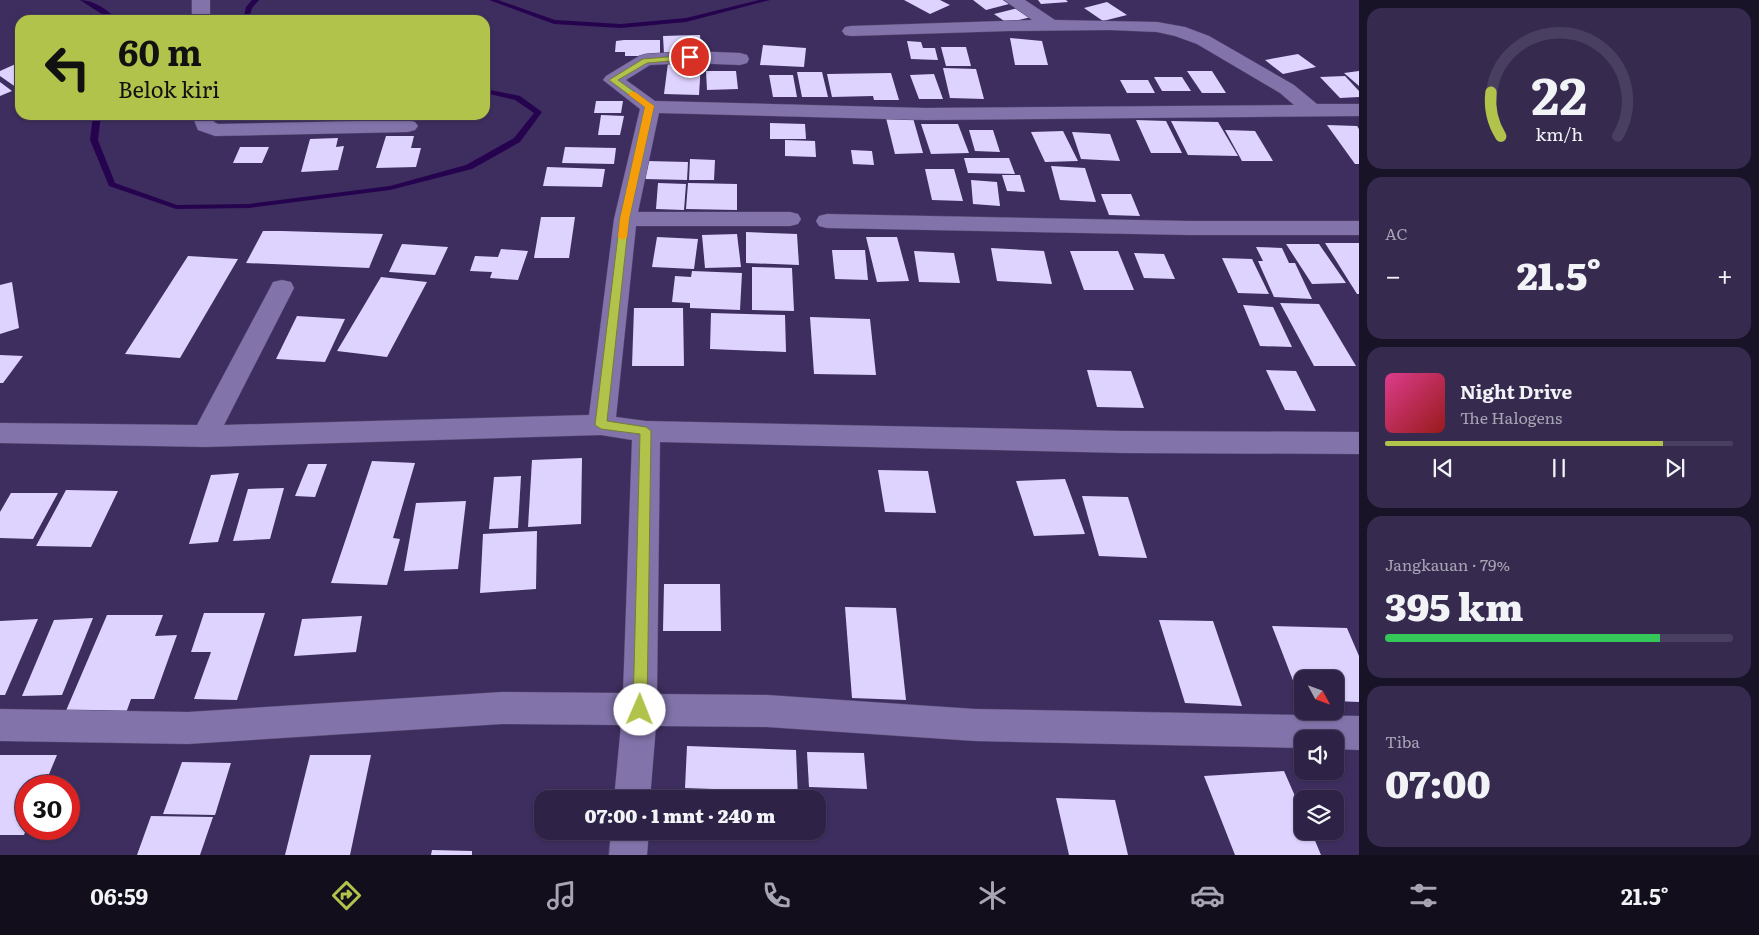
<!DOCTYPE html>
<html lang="id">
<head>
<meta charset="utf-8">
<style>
	body { margin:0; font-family:Literata,serif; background:#362a4e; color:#f1f3f6; height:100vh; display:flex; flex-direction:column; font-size:19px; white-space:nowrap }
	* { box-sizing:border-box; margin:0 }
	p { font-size:16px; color:#a7a4b4 }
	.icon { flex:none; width:28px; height:28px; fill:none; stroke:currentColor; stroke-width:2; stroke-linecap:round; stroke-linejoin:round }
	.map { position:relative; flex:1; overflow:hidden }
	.sheet { display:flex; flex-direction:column; gap:8px; padding:8px; background:#191327; width:400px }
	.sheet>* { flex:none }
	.banner { position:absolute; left:15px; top:15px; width:475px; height:105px; border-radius:15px; box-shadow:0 1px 4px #0004,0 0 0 1px #493f60; background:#b2c34c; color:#111; overflow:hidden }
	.needle { width:32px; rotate:131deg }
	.buttons { position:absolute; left:1294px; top:670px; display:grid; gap:10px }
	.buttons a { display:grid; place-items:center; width:50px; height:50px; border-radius:10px; background:#2e2247; box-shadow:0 1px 4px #0004,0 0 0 1px #493f60; font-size:25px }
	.speed { position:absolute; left:15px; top:775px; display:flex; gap:10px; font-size:25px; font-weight:700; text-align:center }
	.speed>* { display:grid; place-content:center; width:65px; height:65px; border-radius:50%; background:#2e2247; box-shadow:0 1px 4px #0004,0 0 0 1px #493f60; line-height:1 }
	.speed .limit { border:8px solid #d22; background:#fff; color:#111 }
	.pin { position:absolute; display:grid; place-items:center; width:42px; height:42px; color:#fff; margin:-21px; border:2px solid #fff; border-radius:50%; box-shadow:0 1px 5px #0007 }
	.me { position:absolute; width:55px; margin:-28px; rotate:1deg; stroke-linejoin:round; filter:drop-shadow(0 0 4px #0008) }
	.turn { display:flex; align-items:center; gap:18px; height:105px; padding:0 20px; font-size:22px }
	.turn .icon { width:65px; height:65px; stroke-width:2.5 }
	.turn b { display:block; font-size:35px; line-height:42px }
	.big { font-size:38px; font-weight:800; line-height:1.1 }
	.sheet .widget { flex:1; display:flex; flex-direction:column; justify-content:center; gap:8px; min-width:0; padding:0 18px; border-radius:15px; background:#362a4e }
	.sheet .dial { align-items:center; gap:0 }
	.dial svg { height:130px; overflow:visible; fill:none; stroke:#493f60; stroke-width:7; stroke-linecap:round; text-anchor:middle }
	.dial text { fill:#f1f3f6; stroke:none }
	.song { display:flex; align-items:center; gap:15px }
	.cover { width:60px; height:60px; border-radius:8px; background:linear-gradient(135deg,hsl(330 70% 55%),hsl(0 70% 35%)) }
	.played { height:5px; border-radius:2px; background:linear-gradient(90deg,#b2c34c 80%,#493f60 80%) }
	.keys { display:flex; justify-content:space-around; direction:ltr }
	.heat { display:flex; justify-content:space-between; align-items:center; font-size:28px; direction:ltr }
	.charge { height:8px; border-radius:4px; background:linear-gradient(90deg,#34c759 79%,#493f60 0) }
	.trip { position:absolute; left:534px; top:790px; width:292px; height:50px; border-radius:15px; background:#2e2247; box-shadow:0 1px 4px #0004,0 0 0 1px #493f60; font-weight:800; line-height:50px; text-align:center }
	.menu { display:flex; height:80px; justify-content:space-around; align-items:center; background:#120e1c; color:#a7a4b4 }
	.menu .icon { width:35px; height:35px }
	.menu .current { color:#b2c34c }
	.menu b { font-size:22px; color:#f1f3f6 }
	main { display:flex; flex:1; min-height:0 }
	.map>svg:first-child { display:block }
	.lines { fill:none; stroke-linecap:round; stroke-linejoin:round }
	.stream { fill:#26034e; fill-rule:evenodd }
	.building { fill:#ded3ff }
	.minor-casing { stroke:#55476f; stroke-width:1 }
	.minor { fill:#8273aa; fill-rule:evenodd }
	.route { fill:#b2c34c; stroke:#747f31 }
	.slow { fill:#f59e0b }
</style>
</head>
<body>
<main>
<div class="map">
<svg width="1359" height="855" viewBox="0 0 1359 855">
	<rect width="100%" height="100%" fill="#3e2e5f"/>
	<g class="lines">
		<g class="stream">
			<path d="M80,0C94,0 108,10 118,20H111Z"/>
			<path d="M252,0H259L252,8L249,20H243L246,7Z"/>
			<path d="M489,0H498L555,20L621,24L686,18L759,0H770L686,22L621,28L554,24Z"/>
			<path d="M485,89L520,96L542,112L520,142L472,169L390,190L249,208L176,209L109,186L90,140L93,115H101L98,140L115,183L177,205L249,204L390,186L466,165L514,138L534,113L515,100L485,93Z"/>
		</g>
	</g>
	<g class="building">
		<path d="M904,0H940L950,5L930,14Z"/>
		<path d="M973,0H1003L1009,4L986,10Z"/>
		<path d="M1038,0H1066L1068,2L1041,4Z"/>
		<path d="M1107,2L1127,15L1103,21L1084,8Z"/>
		<path d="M1018,8L1031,17L1007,23L994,14Z"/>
		<path d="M695,35H700L701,49H697L698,54H664L663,36Z"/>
		<path d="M1010,38L1042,41L1048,65H1015Z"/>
		<path d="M624,40H660V56H625V52H615L616,41Z"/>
		<path d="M907,41L921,42L923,48H935L938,60L911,59Z"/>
		<path d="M763,45L806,48L804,67L760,65Z"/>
		<path d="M941,47H966L971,66H946Z"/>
		<path d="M1298,54L1316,67L1283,74L1265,60Z"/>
		<path d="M20,62V90L0,76V71Z"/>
		<path d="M668,63H701L699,95L664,94Z"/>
		<path d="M943,68L976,69L984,99L950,98Z"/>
		<path d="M706,71H736L738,89L707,90Z"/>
		<path d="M1187,71H1212L1226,93H1202Z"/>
		<path d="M1359,71V86L1344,73Z"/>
		<path d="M797,72H822L828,97H802Z"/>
		<path d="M891,73L899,100H874L873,96L832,97L827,74Z"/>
		<path d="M934,74L943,99H919L910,75Z"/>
		<path d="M769,75H793L797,97H773Z"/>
		<path d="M1345,76L1359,91V97L1340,98L1320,77Z"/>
		<path d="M1154,77H1182L1191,91H1162Z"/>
		<path d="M1120,80H1148L1155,93H1127Z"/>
		<path d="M0,82L12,91L0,96Z"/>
		<path d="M596,101H623L621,113H594Z"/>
		<path d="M601,115L624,116L620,135H598Z"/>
		<path d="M886,118H913L923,153L895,154Z"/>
		<path d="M1136,120L1166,121L1182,153H1151Z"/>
		<path d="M1171,121L1218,122L1238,156L1188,155Z"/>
		<path d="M770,123L805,124L806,139H770Z"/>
		<path d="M921,124H958L969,153L931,154Z"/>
		<path d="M1327,125L1357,126L1359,129V164H1355Z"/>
		<path d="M969,130H993L1000,152L975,151Z"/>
		<path d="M1225,130L1255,131L1273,161H1242Z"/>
		<path d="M1063,131L1078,161L1045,162L1031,132Z"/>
		<path d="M1072,132L1110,134L1120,161L1081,159Z"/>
		<path d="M386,136H414L411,148H421L416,167L376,168Z"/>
		<path d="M338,138L336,147L344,146L338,170L301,172L310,139Z"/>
		<path d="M785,140L815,141L816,157L785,156Z"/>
		<path d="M240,147H269L262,163H233Z"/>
		<path d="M565,147L616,148L614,164L562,163Z"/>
		<path d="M851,150L872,151L874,165L853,164Z"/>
		<path d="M964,158H1009L1015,174L968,173Z"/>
		<path d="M690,159L715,160L714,180H689Z"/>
		<path d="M647,161L688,162L687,180L644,179Z"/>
		<path d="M1051,166L1085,168L1096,202L1060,200Z"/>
		<path d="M547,167L605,169L602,187L543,186Z"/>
		<path d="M925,169H954L963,201L932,200Z"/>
		<path d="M1002,175H1020L1025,192L1007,191Z"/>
		<path d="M971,180L997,182L1000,206L973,204Z"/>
		<path d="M658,183L686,184L684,210L656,209Z"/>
		<path d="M688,183L737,184V210L686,209Z"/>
		<path d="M1101,194H1131L1140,216L1109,215Z"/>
		<path d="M541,217H575L569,258H534Z"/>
		<path d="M263,231H282L383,234L369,268L246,263Z"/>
		<path d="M746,232L797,234L799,265L746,263Z"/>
		<path d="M737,234L741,267L705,268L702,235Z"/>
		<path d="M657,237L698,239L694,269L652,267Z"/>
		<path d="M866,237H897L909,281L877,282Z"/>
		<path d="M1325,243H1359V294H1357Z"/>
		<path d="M402,244L448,247L435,275L389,272Z"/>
		<path d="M1286,244H1319L1346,283L1312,284Z"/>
		<path d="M1256,247L1282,248L1289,263H1295L1312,299L1274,297L1258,261H1263Z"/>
		<path d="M991,248L1044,251L1052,284L997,281Z"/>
		<path d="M501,249L528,251L518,280L490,278L492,272L470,271L475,256L498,257Z"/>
		<path d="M832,250H865L868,280L835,279Z"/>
		<path d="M914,251L954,253L960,283L919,282Z"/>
		<path d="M1070,251H1118L1134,290H1084Z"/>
		<path d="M1134,253L1164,254L1175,279L1144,278Z"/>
		<path d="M188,256L238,259L180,358L125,354Z"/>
		<path d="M1222,258L1252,259L1269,294L1238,293Z"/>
		<path d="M752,267L792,268L794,311L752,310Z"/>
		<path d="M692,271L742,273L740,310L690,308V303L672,302L675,276L691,277Z"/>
		<path d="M381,277L427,282L387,357L337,351Z"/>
		<path d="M12,282L19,328L0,334V285Z"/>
		<path d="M1280,303L1319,304L1356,366H1314Z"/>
		<path d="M1243,305L1273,307L1292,347L1260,346Z"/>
		<path d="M634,308H683L684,366H632Z"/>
		<path d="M711,313L785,315L786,352L710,349Z"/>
		<path d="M297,316L345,319L325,362L276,359Z"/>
		<path d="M810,317L870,319L876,375L814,374Z"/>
		<path d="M0,355L23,356L3,383H0Z"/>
		<path d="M1087,370L1131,371L1144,408L1097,407Z"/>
		<path d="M1266,370L1296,371L1316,411L1285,410Z"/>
		<path d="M582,458L581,524L528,527L532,460Z"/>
		<path d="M372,461L415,463L393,538L400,539L387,585L331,583Z"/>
		<path d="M308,464H327L315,497L295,496Z"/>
		<path d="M878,470L928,471L936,513L885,512Z"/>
		<path d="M239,473L218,542L189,544L211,475Z"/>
		<path d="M521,476L518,528L489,529L494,477Z"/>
		<path d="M1065,479L1085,534L1034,536L1016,481Z"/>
		<path d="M284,488L270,539L233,541L248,489Z"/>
		<path d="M66,490L118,491L91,547L36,546Z"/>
		<path d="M11,493H58L33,539L0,538V512Z"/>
		<path d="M1082,496L1128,497L1147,558L1099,556Z"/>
		<path d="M466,501L458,569L404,571L416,503Z"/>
		<path d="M537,531L536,589L480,593L483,534Z"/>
		<path d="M664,584H720L721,631H663Z"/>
		<path d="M845,607L896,608L906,700L852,698Z"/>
		<path d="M204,613H265L237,700L194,699L211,652H191Z"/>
		<path d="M107,615H163L155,636L177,635L154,699H131L126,713H65Z"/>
		<path d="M362,616L356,652L294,656L302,619Z"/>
		<path d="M93,618L62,695L22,696L54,620Z"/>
		<path d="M38,619L5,695H0V621Z"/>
		<path d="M1159,620L1213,621L1242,706L1185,703Z"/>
		<path d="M1272,626L1347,628L1359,656V702L1335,701V679H1302V704Z"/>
		<path d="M687,746L796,750L798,799H741V790L685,788Z"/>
		<path d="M807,752L864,753L867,789L809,787Z"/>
		<path d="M0,755H57L44,786H26V829L24,835H0Z"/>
		<path d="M310,755H371L350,855H285Z"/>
		<path d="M182,762L231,763L215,815L163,814Z"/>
		<path d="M1284,771L1302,812V831H1311L1321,855H1235L1204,776Z"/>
		<path d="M1056,798L1115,800L1128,855H1069Z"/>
		<path d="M151,816L213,817L200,855H137Z"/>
		<path d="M432,850L472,851V855H431Z"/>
	</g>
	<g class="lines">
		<g class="minor-casing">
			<g id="minor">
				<rect x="192" y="0" width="18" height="20"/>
				<path d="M1004,0H1025L1055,20L1157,22L1185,27L1209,36L1294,85L1317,104H1359V116L925,120L659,113L638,212H790L798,214L801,219L798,224L790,226H636L616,417L646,421L1123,431L1359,432V454L1123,453L660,442L657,694L767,695L975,709L1359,716V750L1335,749V739H1302V748L975,741L767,727L656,726L650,799H614L621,725L502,724L188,744L0,741V709L188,712L502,692L623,693L632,440L601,435L205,447L0,443V423L197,425L270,288L273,282L282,280L291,282L294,288L224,425L589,415L614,219L640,109L603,80L606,76L639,56L646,54L690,51L740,53L747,55L749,59L747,63L740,65L690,63L650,65L626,80L655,101L925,108L1294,105L1280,93L1197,44L1175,36L1157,32L1110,30L1009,31L851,36L845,35L842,31L845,27L851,26L1032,20Z"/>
				<path d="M192,115H212L214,122L218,124L408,120L415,122L418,126L415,130L408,132L215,136L198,130Z"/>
				<path d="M827,214L1189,221H1359V235H1189L827,228L819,226L816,221L819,216Z"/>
				<path d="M611,831H649L647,855H609Z"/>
			</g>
		</g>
		<use href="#minor" class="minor"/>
	</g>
	<path class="route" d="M690,55L694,57L693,59L647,63L618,80L654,106L629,219L607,421L646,427L651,431L647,710L645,714L640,716L635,714L633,710L640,434L601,429L595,425L620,219L645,107L609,80L643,59Z"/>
	<path class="slow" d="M629,92H635L654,106L629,219L627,237L623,240L618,237L620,219L645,107L629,95Z"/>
</svg>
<div class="buttons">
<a><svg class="needle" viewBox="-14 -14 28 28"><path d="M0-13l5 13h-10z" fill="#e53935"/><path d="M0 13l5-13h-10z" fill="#a7a4b4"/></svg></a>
<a><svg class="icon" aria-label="sound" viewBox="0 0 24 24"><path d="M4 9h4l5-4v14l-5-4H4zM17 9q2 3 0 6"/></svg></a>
<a><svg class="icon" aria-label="layers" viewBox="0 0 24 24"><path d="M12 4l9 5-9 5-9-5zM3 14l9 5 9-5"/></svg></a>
</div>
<div class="speed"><div class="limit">30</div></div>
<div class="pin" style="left:690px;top:57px;background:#d93025"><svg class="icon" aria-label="arrive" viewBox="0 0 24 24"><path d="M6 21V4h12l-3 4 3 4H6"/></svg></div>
<svg class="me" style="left:640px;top:710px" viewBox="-20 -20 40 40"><circle r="19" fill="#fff"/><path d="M0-13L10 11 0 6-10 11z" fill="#b2c34c"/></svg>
<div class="trip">07:00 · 1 mnt · 240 m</div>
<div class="banner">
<div class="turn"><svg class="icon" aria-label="left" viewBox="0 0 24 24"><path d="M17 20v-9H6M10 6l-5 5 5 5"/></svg><div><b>60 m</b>Belok kiri</div></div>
</div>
</div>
<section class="sheet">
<div class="widget dial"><svg viewBox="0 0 100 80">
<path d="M14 69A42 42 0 1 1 86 69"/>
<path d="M14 69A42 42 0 0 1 8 42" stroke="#b2c34c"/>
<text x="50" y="56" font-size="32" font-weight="700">22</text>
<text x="50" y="72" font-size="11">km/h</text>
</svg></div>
<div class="widget"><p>AC</p>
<div class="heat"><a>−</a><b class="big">21.5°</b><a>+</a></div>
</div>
<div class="widget">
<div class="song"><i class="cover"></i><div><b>Night Drive</b><p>The Halogens</p></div></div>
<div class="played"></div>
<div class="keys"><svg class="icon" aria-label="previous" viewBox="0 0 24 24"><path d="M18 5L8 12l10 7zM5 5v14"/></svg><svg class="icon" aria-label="pause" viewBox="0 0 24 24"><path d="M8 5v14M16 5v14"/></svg><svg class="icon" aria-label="next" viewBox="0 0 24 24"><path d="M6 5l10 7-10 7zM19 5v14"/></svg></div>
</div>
<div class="widget"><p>Jangkauan · 79%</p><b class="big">395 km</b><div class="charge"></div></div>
<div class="widget"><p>Tiba</p><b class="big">07:00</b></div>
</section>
</main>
<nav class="menu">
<b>06:59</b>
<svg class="icon current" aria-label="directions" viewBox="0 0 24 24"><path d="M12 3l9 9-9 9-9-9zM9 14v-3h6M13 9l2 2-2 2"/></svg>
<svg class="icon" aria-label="music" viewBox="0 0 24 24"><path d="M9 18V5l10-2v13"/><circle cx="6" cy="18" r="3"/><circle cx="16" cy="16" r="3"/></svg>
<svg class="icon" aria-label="phone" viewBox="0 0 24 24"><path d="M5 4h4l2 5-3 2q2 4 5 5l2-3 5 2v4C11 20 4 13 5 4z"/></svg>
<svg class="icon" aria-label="climate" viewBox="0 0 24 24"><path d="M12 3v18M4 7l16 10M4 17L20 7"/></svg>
<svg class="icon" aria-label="car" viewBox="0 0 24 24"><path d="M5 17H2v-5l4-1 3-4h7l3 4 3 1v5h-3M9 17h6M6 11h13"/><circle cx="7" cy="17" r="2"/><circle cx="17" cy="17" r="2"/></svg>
<svg class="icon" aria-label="filters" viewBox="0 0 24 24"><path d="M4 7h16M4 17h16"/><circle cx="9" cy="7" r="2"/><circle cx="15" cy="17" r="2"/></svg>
<b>21.5°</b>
</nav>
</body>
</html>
